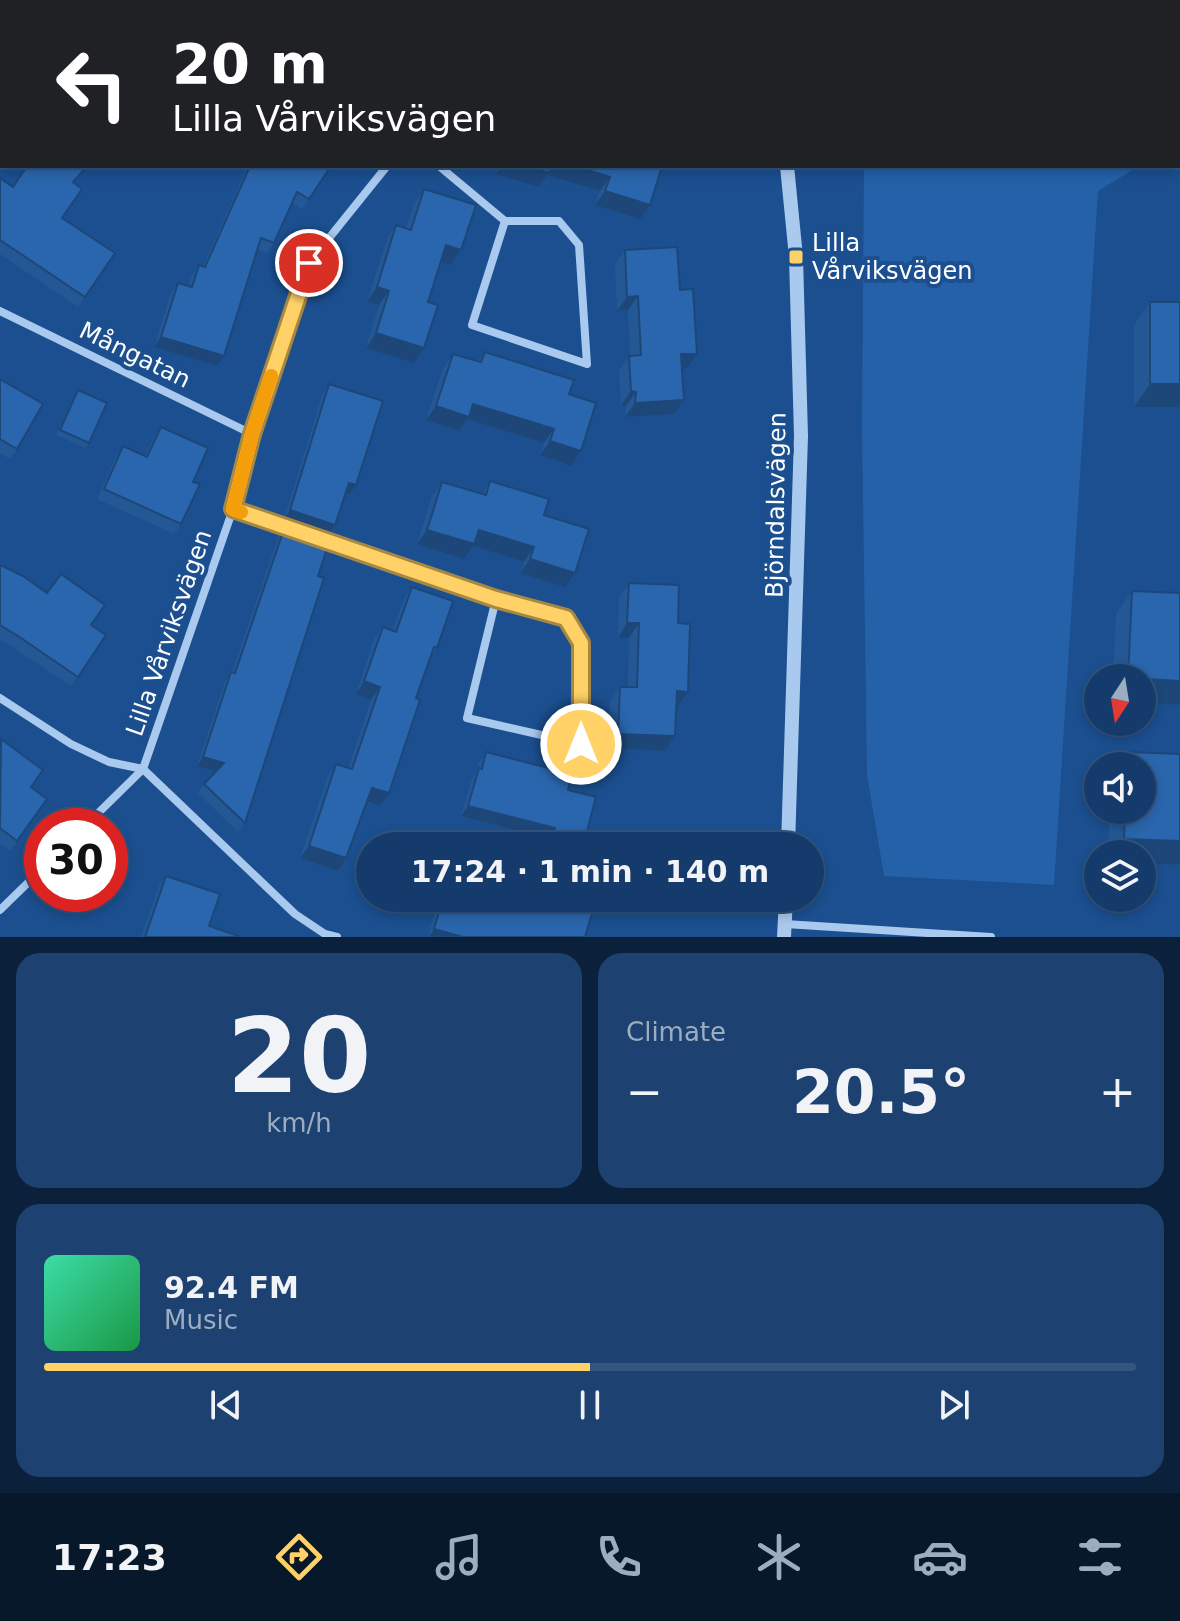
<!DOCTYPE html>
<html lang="en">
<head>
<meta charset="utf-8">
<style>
	body { margin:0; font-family:"DejaVu Sans",sans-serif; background:#1d4271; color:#f1f3f6; height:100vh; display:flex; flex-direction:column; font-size:30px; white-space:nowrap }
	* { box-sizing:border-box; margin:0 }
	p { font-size:26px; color:#9dadc1 }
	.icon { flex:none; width:44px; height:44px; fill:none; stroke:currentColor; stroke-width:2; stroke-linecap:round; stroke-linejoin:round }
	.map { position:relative; height:937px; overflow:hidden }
	.drawer { display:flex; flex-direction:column; gap:16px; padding:16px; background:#0b203b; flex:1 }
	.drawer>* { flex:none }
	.top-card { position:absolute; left:0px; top:0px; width:1180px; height:168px; box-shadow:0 4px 12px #0003,0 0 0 2px #33557e; background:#202124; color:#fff; overflow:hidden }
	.needle { width:52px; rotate:192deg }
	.fabs { position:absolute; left:1084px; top:664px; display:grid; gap:16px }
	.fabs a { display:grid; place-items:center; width:72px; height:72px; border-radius:50%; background:#143b6b; box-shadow:0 4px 12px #0003,0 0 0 2px #33557e; font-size:40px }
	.speed { position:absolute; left:24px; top:808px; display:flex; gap:16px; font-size:40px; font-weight:700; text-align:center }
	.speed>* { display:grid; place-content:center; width:104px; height:104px; border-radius:50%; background:#143b6b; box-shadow:0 4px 12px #0003,0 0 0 2px #33557e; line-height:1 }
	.speed .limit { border:12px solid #d22; background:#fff; color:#111 }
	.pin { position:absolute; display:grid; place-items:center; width:68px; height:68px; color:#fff; margin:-34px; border:4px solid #fff; border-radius:50%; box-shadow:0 2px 8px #0007 }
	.me { position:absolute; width:88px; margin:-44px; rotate:0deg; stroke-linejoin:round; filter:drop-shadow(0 0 6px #0008) }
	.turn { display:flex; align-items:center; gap:28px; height:168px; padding:0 40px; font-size:36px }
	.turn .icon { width:104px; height:104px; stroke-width:2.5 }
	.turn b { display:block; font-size:56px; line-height:68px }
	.big { font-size:60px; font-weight:600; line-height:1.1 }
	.drawer .tile { flex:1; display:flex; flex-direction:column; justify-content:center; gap:12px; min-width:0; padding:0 28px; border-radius:24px; background:#1d4271 }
	.drawer .dial { align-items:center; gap:0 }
	.dial b { font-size:104px; line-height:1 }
	.song { display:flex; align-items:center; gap:24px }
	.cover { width:96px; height:96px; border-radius:12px; background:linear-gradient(135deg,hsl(160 70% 55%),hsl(140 70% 35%)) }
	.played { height:8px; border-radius:4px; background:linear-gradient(90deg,#ffd166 50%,#33557e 50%) }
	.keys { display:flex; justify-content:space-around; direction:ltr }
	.heat { display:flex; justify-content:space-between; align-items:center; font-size:44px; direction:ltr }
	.drawer .tiles { flex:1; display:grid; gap:16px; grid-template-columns:1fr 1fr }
	.tile:last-child { grid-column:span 2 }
	.trip { position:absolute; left:356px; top:832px; width:468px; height:80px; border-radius:40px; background:#143b6b; box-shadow:0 4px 12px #0003,0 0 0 2px #33557e; font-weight:600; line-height:80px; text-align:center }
	.menu { display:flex; height:128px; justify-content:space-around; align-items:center; background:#08182b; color:#9dadc1 }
	.menu .icon { width:56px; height:56px }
	.menu .active { color:#ffd166 }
	.menu b { font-size:36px; color:#f1f3f6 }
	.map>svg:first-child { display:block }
	.green { fill:#2461a8 }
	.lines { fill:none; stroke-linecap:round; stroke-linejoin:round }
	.minor { stroke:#a9c9ee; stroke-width:8 }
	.tertiary { stroke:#a9c9ee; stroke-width:14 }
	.wall { fill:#245895 }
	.shaded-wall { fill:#1d4779 }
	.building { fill:#2a66ad; stroke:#1d4779; stroke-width:2 }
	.route-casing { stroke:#a68842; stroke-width:20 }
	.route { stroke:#ffd166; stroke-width:14 }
	.slow { stroke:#f59e0b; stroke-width:14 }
	.poi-dot { fill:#ffd166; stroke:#1b4f8f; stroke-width:3 }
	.labels { text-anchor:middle; stroke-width:8; stroke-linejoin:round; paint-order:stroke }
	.poi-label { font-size:24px; fill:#fff; stroke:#1b4f8f; text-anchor:start }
	.street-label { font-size:24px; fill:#fff; stroke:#1b4f8f }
</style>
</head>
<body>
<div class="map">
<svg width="1180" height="937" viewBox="0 0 1180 937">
	<rect width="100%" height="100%" fill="#1b4f8f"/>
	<g class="green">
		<path d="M873,0H1180V141L1178,143V2H872Z"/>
		<path d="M864,166H1139L1098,191L1054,885L884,876L867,775L862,427Z"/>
	</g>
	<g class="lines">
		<g class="minor">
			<path d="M229,0V2"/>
			<path d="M646,2L651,0"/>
			<path d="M439,166L505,221H559L579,245L587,364L472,325L505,221"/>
			<path d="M0,311L252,434"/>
			<path d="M233,509L292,530"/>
			<path d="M320,539L496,599L566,618L581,643V744L467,718L496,599"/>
			<path d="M0,698L71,744L109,762L143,769L295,914L325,934L337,937"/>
			<path d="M85,826L143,769L233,509L252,434L309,263L387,166"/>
			<path d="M0,910L42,869"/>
			<path d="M785,924L991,937"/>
		</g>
		<g class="tertiary">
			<path d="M750,0L751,2"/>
			<path d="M787,166L796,257L801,436L788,846"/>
			<path d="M784,937L786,898"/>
		</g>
	</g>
	<g class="wall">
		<path d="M88,166L74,183L62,218L115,253L78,307L0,254V178L13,187Z"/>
		<path d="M237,166H331L302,209L292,203L274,243L267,253L257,249L217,366L154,347L171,293L178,283L188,286L192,275L199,265L203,266L245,172Z"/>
		<path d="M498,166H662L640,219L595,205L600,191L547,175L539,187L496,174Z"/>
		<path d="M424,189L461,250L451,265L441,261L428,302L414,363L366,348L379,305L367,301L387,239L396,225L406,228L414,204Z"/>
		<path d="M625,250L680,290L687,368H682L684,400L674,414L625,417L626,406L621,405L619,370L630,356L628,310L617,311L615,264Z"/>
		<path d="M1150,302L1180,407H1134V325Z"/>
		<path d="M485,352L569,394L581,451L571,466L540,455L544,443L467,419L459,431L426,420L443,368L453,354L478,361Z"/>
		<path d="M0,379L17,449L10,459L0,453Z"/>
		<path d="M329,384L356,485L350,494L345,493L335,525L329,534L284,519L323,393Z"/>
		<path d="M78,390L89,443L86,448L56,435L75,395Z"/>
		<path d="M161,427L193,482L181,524L174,534L97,499L116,456L123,446L145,456L154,437Z"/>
		<path d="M490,481L544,515L565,587L520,573L524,562L473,546L464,559L417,544L432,496L442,482L482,494Z"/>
		<path d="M286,523L318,576L245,823L238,832L198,793L204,784L216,772L197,766L225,681L232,672L280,532Z"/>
		<path d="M0,565L106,635L71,686L0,639Z"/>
		<path d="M629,583L678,623L688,692L678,706H676L675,736L665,751L608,748L610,701L620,687H628L629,638H618L619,598Z"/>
		<path d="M412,587L437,648L431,657L416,698L389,793L380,806L367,802L346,858L338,871L300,858L328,776L336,764L348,768L371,700L356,694L374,639L383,627L392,631L404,599Z"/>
		<path d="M1132,591L1180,593V705L1142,703V678H1113L1116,614Z"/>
		<path d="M0,740L31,787L47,799L10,851L0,844Z"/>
		<path d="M486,752L568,790L583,846H546L548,838L461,816L472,778L477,771L479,762Z"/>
		<path d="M1127,752L1180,754V863L1179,865L1142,863V854H1108L1110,810H1142V766H1117Z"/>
		<path d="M166,876L209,926L241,937H141L159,886Z"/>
		<path d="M439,898H546V900L585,937H428Z"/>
	</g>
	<g class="shaded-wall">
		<path d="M501,166H574L610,177L600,191L547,175L539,187L496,174Z"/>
		<path d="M605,191L650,205L640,219L595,205Z"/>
		<path d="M446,245L461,250L451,265L436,260Z"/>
		<path d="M377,287L389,291L379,305L367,301Z"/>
		<path d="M638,296L628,310L617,311L627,297Z"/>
		<path d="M376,333L424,348L414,363L366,348Z"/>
		<path d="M161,337L224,356L217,366L154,347Z"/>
		<path d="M681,354H697L687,368L671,369Z"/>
		<path d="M1150,384H1180V407H1134Z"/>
		<path d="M631,391L636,392L626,406L621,405Z"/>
		<path d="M684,400L674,414L625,417L635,403Z"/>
		<path d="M473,404L554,429L544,443L467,419L459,431L426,420L436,406Z"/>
		<path d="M550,441L581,451L571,466L540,455Z"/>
		<path d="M349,483L356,485L350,494L342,492Z"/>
		<path d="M290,510L335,525L329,534L284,519Z"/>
		<path d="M427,530H479L534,547L524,562L473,546L464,559L417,544Z"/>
		<path d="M530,559L575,573L565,587L520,573Z"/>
		<path d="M627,623H639L629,638H618Z"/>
		<path d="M1142,680L1180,681V705L1142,703Z"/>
		<path d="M364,681L380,687L371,700L356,694Z"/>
		<path d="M677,691L688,692L678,706L667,705Z"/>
		<path d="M618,734L675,736L665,751L608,748Z"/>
		<path d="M203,757L224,763L217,772L197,766Z"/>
		<path d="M372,788L389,793L380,806L363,800Z"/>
		<path d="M468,806L555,828L548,838L461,816Z"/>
		<path d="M1124,839L1180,841V863L1179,865L1142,863V854H1113Z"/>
		<path d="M552,841L573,846H548Z"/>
		<path d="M309,846L346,858L338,871L300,858Z"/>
		<path d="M434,929L463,937H429Z"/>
	</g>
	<g class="building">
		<path d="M120,0H159L160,2H116Z"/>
		<path d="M27,166H87L73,182L82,189L62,218L115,253L85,297L0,240V178L13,187Z"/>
		<path d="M250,166H331L309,199L297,192L274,243L261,238L224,356L161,337L178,283L192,287L199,265L205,267Z"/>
		<path d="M527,166H551L549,173Z"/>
		<path d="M574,166H662L650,205L605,191L610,177Z"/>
		<path d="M424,189L476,205L461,250L446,245L428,302L438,305L424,348L376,333L389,291L377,287L396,225L411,230Z"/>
		<path d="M677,247L680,290L693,289L697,354H681L684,400L635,403L636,392L631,391L629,356L641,355L638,296L627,297L625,250Z"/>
		<rect x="1150" y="302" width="30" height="82"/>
		<path d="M485,352L574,380L569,394L596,403L581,451L550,441L554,429L473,404L469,417L436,406L453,354L481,362Z"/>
		<path d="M0,379L43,404L17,449L0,439Z"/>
		<path d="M329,384L383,401L356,485L349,483L335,525L290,510Z"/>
		<path d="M78,390L107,403L89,443L60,430Z"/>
		<path d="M161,427L208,448L193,482L200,484L181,524L104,489L123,446L147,457Z"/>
		<path d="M490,481L549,499L544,515L589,529L575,573L530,559L534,547L479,530L474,544L427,530L442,482L486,495Z"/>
		<path d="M286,523L330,539L318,576L324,578L245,823L204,784L224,763L203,757L231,672L235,673Z"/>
		<path d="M0,565L23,576L47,593L61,574L105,605L91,625L106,635L78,677L18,636L0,625Z"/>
		<path d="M629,583L679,585L678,623L690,624L688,692L677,691L675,736L618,734L620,687H637L639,623H627Z"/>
		<path d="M412,587L453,601L437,648L434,647L416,698L420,700L389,793L372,788L346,858L309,846L336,764L352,769L380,687L364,681L383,627L396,632Z"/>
		<path d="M1132,591L1180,593V681L1128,678Z"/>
		<path d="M1,739L43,770L31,787L47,799L17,841L0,828Z"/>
		<path d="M486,752L572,774L568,790L596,797L583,846H573L552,841L555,828L468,806L479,768L482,769Z"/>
		<path d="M1127,752L1180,754V841L1124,839L1125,810H1142V766H1127Z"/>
		<path d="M166,876L220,894L209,926L241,937H145Z"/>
		<path d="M443,898H546V900L592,913L585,937H463L434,929Z"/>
	</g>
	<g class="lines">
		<g class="route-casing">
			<path id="route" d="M309,263L252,434L233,509L496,599L566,618L581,643V744"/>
		</g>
		<use href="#route" class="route"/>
		<path class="slow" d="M241,512L233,509L252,434L271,376"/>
	</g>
	<rect class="poi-dot" x="788" y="249" width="16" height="16" rx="4"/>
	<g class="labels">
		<g class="poi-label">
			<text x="812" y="251">Lilla<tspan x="812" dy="28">Vårviksvägen</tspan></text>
		</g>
		<g class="street-label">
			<text transform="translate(135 355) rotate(26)" y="8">Mångatan</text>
			<text transform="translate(776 505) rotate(-89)" y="8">Björndalsvägen</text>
			<text transform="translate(169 633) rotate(-71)" y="8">Lilla Vårviksvägen</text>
		</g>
	</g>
</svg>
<div class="fabs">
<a><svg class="needle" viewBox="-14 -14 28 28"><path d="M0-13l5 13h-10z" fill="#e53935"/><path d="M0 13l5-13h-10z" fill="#9dadc1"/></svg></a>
<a><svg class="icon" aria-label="sound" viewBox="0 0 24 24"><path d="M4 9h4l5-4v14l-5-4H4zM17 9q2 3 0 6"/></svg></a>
<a><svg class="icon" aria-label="layers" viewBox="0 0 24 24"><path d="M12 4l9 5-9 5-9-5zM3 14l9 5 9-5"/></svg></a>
</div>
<div class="speed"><div class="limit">30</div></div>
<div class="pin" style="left:309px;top:263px;background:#d93025"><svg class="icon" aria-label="arrive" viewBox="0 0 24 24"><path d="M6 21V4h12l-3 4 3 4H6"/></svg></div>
<svg class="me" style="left:581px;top:744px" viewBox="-20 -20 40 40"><circle r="17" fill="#ffd166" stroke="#fff" stroke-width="3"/><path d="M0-11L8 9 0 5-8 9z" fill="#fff"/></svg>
<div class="trip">17:24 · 1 min · 140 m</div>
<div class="top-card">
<div class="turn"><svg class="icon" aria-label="left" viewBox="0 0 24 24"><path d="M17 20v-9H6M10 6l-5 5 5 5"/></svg><div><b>20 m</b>Lilla Vårviksvägen</div></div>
</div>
</div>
<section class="drawer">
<div class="tiles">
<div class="tile dial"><b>20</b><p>km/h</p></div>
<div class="tile"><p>Climate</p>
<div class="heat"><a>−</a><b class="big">20.5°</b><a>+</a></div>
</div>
<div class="tile">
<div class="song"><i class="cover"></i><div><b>92.4 FM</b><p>Music</p></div></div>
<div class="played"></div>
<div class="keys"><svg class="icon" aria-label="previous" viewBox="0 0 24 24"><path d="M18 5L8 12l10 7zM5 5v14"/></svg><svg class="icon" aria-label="pause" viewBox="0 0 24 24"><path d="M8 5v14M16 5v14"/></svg><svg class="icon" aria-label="next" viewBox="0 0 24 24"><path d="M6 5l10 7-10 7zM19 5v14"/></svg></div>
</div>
</div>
</section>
<nav class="menu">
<b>17:23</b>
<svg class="icon active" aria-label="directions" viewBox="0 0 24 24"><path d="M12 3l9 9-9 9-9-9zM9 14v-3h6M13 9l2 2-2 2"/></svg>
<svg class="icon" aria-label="music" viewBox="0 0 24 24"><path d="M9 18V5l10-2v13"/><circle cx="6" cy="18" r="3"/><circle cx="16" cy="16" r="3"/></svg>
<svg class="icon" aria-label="phone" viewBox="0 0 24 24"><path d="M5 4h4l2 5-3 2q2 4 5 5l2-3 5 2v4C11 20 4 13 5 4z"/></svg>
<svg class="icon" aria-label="climate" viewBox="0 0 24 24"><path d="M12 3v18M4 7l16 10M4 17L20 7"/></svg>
<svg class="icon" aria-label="car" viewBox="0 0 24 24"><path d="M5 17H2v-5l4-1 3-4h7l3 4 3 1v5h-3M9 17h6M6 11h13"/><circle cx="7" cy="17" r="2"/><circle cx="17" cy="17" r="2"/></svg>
<svg class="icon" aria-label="filters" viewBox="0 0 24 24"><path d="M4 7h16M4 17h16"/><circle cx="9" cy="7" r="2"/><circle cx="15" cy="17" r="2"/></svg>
</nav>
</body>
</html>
